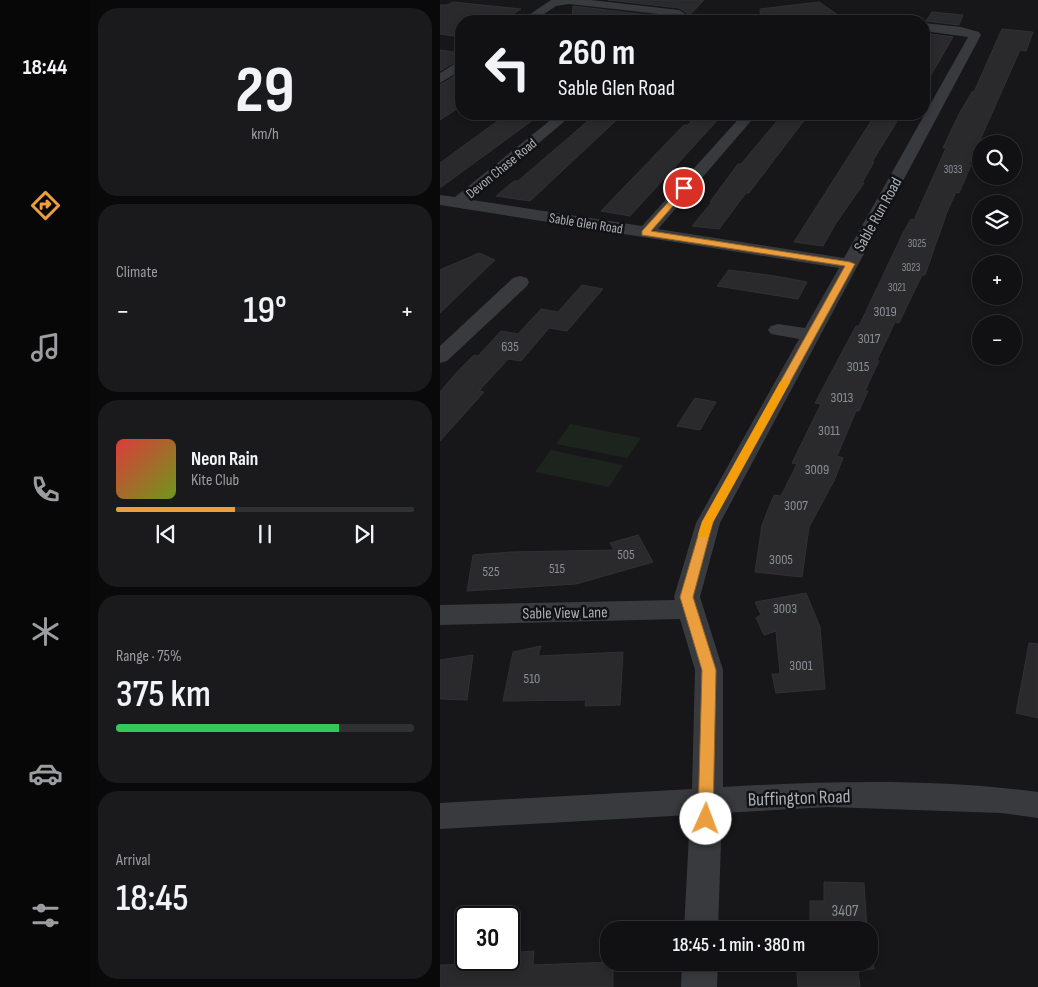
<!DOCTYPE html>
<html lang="en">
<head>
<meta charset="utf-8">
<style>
	body { margin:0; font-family:"Sofia Sans Condensed",sans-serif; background:#1a1a1c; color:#f1f3f6; height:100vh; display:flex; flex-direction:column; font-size:19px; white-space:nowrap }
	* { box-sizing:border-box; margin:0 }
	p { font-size:16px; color:#9c9da0 }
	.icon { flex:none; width:28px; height:28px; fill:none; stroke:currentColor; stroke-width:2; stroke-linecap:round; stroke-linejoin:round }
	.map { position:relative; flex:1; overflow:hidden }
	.sheet { display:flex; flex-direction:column; gap:8px; padding:8px; background:#09090a; width:350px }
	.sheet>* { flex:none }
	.hud { position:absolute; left:15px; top:15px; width:475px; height:105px; border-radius:20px; box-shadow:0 2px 8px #0003,0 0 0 1px #303133; background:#111113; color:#f1f3f6; overflow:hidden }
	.fabs { position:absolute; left:532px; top:135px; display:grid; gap:10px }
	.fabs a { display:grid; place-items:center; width:50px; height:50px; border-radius:50%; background:#111113; box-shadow:0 2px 8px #0003,0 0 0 1px #303133; font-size:25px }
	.speed { position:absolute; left:15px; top:906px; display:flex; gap:10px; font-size:25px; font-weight:700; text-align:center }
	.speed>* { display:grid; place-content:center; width:65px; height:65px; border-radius:50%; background:#111113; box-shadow:0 2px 8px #0003,0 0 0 1px #303133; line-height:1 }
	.speed .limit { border:2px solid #111; border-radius:8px; background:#fff; color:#111 }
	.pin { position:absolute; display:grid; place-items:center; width:42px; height:42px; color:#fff; margin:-21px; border:2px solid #fff; border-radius:50%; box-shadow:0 1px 5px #0007 }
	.me { position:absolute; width:55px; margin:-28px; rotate:2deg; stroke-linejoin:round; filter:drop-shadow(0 0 4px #0008) }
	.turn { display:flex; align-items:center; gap:18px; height:105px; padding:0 20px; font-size:22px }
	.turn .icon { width:65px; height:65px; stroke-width:2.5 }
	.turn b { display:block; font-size:35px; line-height:42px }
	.big { font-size:38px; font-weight:600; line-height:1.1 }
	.sheet .tile { flex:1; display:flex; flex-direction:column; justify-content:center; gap:8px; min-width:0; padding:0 18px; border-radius:20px; background:#1a1a1c }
	.sheet .dial { align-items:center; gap:0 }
	.dial b { font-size:65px; line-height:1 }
	.song { display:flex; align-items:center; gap:15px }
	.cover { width:60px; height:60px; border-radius:8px; background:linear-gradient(135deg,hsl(0 70% 55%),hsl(80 70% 35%)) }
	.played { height:5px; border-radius:2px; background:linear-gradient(90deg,#ea9e3e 40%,#303133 40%) }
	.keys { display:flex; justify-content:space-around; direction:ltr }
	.heat { display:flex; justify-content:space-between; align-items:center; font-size:28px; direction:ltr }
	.charge { height:8px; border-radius:4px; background:linear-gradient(90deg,#34c759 75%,#303133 0) }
	.trip { position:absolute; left:160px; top:921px; width:278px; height:50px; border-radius:20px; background:#111113; box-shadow:0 2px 8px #0003,0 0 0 1px #303133; font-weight:600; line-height:50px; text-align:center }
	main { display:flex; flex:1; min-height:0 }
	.tabs { display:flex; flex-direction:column; width:90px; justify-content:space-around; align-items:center; background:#070708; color:#9c9da0 }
	.tabs .icon { width:35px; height:35px }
	.tabs .current { color:#ea9e3e }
	.tabs b { font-size:22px; color:#f1f3f6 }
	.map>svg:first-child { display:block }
	.green { fill:#1d241d }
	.building { fill:#2a2a2d; stroke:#313135 }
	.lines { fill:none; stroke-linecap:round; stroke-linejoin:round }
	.minor { fill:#383a3e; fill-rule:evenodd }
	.route { fill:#ea9e3e; stroke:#986728 }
	.slow { fill:#f59e0b }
	.labels { text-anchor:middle; stroke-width:5; stroke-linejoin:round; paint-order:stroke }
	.far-number-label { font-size:11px; fill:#898e94 }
	.far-street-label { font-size:14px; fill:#aab0b8; stroke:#121214 }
	.number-label { font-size:14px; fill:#898e94 }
	.street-label { font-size:16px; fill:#aab0b8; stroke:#121214 }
	.near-number-label { font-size:16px; fill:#898e94 }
	.near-street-label { font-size:19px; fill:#aab0b8; stroke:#121214 }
</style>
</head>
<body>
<main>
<nav class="tabs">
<b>18:44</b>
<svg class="icon current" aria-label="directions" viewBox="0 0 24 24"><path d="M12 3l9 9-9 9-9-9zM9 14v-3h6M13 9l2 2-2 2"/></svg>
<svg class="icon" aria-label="music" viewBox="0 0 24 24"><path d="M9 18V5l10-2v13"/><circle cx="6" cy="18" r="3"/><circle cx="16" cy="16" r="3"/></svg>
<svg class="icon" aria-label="phone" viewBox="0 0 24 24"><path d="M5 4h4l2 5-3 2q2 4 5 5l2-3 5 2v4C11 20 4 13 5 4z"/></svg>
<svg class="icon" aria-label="climate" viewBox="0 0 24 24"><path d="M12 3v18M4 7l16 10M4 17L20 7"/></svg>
<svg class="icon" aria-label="car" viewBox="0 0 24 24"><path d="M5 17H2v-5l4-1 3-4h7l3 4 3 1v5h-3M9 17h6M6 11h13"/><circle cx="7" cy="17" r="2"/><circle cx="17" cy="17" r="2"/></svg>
<svg class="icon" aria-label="filters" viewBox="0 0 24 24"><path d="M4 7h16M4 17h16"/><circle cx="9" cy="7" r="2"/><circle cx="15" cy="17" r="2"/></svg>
</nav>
<section class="sheet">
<div class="tile dial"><b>29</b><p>km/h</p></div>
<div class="tile"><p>Climate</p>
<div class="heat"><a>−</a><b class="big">19°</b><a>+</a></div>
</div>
<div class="tile">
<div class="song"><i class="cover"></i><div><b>Neon Rain</b><p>Kite Club</p></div></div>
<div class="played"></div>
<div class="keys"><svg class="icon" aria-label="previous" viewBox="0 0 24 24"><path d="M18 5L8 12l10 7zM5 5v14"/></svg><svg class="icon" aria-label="pause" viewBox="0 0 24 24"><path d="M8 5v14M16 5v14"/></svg><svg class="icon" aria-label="next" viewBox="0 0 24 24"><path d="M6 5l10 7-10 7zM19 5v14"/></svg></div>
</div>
<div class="tile"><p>Range · 75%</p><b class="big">375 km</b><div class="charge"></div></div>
<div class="tile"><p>Arrival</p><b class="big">18:45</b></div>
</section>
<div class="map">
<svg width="598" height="987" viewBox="0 0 598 987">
	<rect width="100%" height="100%" fill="#171719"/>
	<g class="green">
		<path d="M130,424L201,438L187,458L116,444Z"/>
		<path d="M111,450L183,465L169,487L95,472Z"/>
	</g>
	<g class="building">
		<path d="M168,0H264L250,15L239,8Z"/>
		<path d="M13,2L81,9L63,21H21V37L0,34V5H7Z"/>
		<path d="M379,2L398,15L390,17L386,21H321L320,9Z"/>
		<path d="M133,6L233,18L231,21H132Z"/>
		<path d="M492,12L523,15L519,25L486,21Z"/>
		<path d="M562,29L593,32L586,51L580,50L529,165H531L519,193L516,192L507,212L485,275H482L459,323L455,322L437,360L439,361L425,391H428L419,411H416L397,456L403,458L394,481L369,527L362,577L315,572L322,525L334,495L341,496L357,464L352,463L381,404L375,403L416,326H419L463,233L471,219L474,220L506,148H503L519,114L532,92H534Z"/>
		<path d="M484,33L513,37L484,87Z"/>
		<path d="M0,50L21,53V58L0,71Z"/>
		<path d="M21,72V106L0,120V85Z"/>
		<path d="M67,114H101L0,188V163Z"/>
		<path d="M156,114H183L90,201L56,196L74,181H78Z"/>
		<path d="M258,114H283L190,216L161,211L244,125H248Z"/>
		<path d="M343,114H369L309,193H306L279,229L252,226L272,202H270L298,164H301Z"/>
		<path d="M435,115L459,118L432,162H434L422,183H424L396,223L383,246L354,242Z"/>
		<path d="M39,253L55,260L0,313V270Z"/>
		<path d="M289,270L335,276L367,282L358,299L277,286Z"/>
		<path d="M142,285L163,289L127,331L109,328L81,361L68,359L39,391L44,392L0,441V392L17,372L34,355L38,356L61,331L78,334L101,309L118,312Z"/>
		<path d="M255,398L276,402L260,430L237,426Z"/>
		<path d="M198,535L213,562L136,584L27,591L33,555L71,552L174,550L170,543Z"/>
		<path d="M366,593L380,627L385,689L336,693L332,674H340L336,631L324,635L316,618L321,615L315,602Z"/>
		<path d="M589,643L598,644V718L576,713Z"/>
		<path d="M101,646L98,656L183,652L180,705L145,706L146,700L63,701L73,652Z"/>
		<path d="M33,655L27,700L0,699V660Z"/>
		<path d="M384,882L424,883L427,930H370V901H384Z"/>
		<path d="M94,951L93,965L173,962V987H0V965L30,964L31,960H69V953Z"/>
		<path d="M429,952H432L434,969L418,970L420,987H358L356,962H429Z"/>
	</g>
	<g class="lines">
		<g class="minor">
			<path d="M111,0H151L239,10L250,17L246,21H233L236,16L129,4L116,6L94,21H80Z"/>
			<path d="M410,15L428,17L434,21H388L390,19Z"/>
			<path d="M484,23L521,27L539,32L541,35L280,523L260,597L283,670V787C387,781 494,778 598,792V818L561,813L389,807L282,813L278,930H244L250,815L0,829V803L252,789L255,670L240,619L0,625V605L235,600L234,597L256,523L359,339L331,334L328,330L331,326L338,324L365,328L399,268L0,205V195L15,197L118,114H133L32,200L202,226L303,114H317L218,229L404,258L528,37L484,31Z"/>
			<path d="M21,60V70L0,83V73Z"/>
			<path d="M80,276L87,278L89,282L87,286L7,361L0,363V346L73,278Z"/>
			<path d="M242,962H278L277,987H241Z"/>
		</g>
	</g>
	<path class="route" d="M244,186L247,187V190L211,231L410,262L415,264L273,522L253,597L276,670L273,819L271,824L266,826L260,824L258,819L262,670L240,597L262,522L405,266L202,235V231L242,187Z"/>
	<path class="slow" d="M345,379L350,382L273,522L268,537H260L258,535L262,522L340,382Z"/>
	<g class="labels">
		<g class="far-number-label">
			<text x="513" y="173">3033</text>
			<text x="477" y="247">3025</text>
			<text x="471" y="271">3023</text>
			<text x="457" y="291">3021</text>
		</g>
		<g class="far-street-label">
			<text transform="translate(61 168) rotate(-39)" y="5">Devon Chase Road</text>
			<text transform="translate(146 223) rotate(9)" y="5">Sable Glen Road</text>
		</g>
		<g class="number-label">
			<text x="445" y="316">3019</text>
			<text x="429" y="343">3017</text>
			<text x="70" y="351">635</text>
			<text x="418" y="371">3015</text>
			<text x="402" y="402">3013</text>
			<text x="389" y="435">3011</text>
			<text x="377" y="474">3009</text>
			<text x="356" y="510">3007</text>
			<text x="186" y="559">505</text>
			<text x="341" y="564">3005</text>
			<text x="117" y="573">515</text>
			<text x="51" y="576">525</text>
			<text x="345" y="613">3003</text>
			<text x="361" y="670">3001</text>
			<text x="92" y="683">510</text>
		</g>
		<g class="street-label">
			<text transform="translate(437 214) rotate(-61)" y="6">Sable Run Road</text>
			<text transform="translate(125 612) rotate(-1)" y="6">Sable View Lane</text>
		</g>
		<g class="near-number-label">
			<text x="405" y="916">3407</text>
		</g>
		<g class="near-street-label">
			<text transform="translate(359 797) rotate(-2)" y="7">Buffington Road</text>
		</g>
	</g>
</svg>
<div class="fabs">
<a><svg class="icon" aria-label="search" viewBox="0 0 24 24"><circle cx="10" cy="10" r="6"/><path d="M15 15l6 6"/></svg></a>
<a><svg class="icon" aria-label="layers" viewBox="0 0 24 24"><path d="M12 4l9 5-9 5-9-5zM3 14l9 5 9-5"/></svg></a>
<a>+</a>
<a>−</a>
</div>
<div class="speed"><div class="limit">30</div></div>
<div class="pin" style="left:244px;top:188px;background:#d93025"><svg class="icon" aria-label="arrive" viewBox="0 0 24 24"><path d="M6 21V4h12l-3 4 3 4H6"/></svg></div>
<svg class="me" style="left:266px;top:819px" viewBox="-20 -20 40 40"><circle r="19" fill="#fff"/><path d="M0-13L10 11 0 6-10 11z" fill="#ea9e3e"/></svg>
<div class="trip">18:45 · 1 min · 380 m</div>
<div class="hud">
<div class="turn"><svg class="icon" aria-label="left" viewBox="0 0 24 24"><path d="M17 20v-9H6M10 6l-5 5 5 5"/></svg><div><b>260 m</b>Sable Glen Road</div></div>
</div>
</div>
</main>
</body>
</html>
